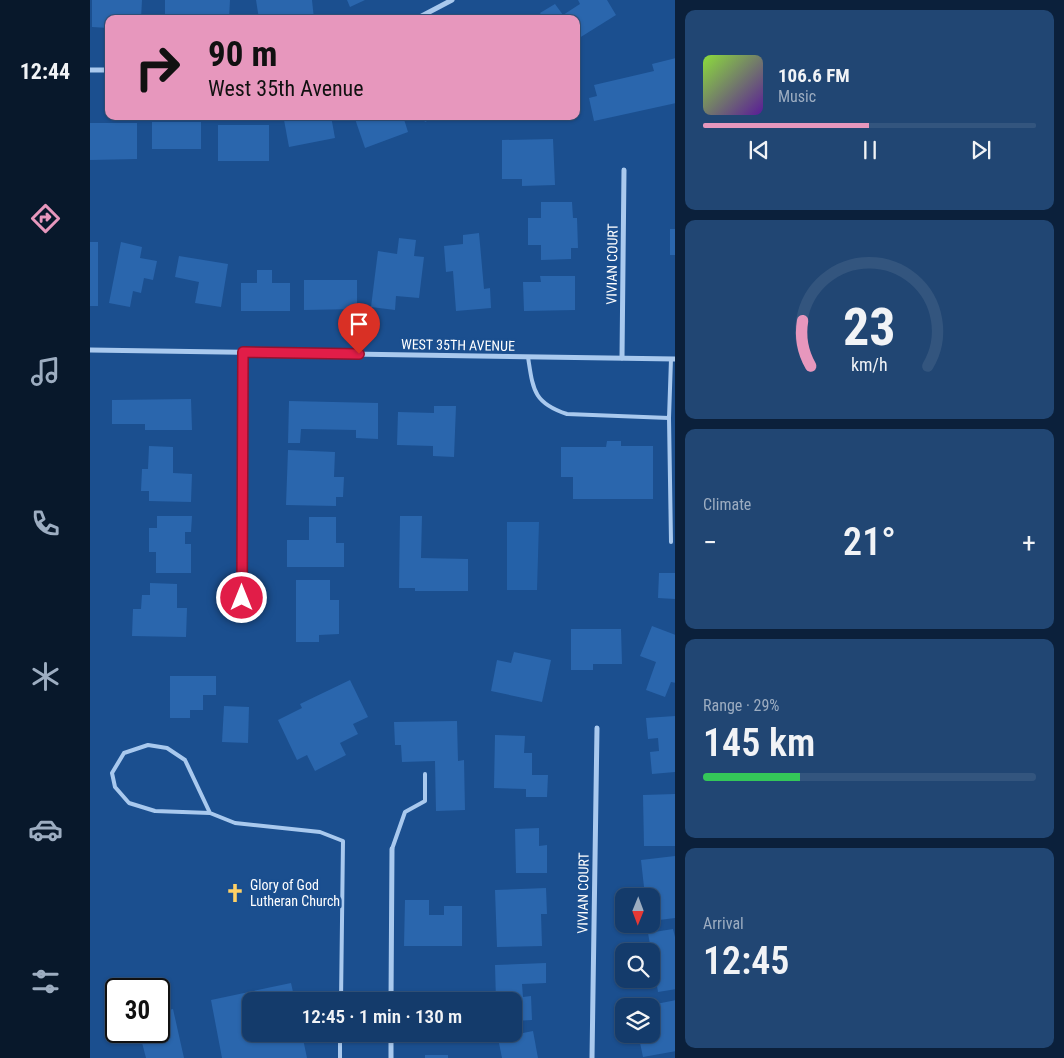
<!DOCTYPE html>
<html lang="en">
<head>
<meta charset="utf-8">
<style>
	body { margin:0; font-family:"Roboto Condensed",sans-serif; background:#214673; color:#f1f3f6; height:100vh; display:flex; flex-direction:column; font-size:19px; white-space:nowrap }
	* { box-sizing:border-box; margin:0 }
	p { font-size:16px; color:#9dadc1 }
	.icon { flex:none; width:28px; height:28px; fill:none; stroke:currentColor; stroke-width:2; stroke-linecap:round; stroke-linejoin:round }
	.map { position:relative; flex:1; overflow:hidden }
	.side { display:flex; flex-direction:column; gap:10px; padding:10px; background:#0b203b; width:389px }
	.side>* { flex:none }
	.banner { position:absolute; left:15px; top:15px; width:475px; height:105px; border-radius:10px; box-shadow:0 1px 4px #0004,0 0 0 1px #33557e; background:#e797bd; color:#111; overflow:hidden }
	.needle { width:32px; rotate:181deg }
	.fabs { position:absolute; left:525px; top:888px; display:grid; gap:10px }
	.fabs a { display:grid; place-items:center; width:45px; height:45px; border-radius:10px; background:#143b6b; box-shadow:0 1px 4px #0004,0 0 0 1px #33557e; font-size:25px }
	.speed { position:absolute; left:15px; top:978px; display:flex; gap:10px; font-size:25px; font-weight:700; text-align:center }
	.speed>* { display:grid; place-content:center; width:65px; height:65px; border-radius:50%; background:#143b6b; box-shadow:0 1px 4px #0004,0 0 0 1px #33557e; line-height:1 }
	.speed .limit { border:2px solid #111; border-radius:8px; background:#fff; color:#111 }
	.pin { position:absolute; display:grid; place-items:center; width:42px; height:42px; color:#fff; margin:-51px -21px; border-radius:50% 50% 50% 0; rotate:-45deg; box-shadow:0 0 5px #0007 }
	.pin .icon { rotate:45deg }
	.me { position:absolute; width:55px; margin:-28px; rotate:0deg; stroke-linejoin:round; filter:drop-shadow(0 0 4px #0008) }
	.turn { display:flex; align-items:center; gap:18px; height:105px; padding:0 20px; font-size:22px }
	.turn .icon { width:65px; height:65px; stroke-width:2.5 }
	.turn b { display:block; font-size:35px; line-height:42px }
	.big { font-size:38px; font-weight:600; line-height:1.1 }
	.side .widget { flex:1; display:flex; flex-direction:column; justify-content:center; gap:8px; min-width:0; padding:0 18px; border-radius:10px; background:#214673 }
	.side .dial { align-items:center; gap:0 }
	.dial svg { height:130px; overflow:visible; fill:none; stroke:#33557e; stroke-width:7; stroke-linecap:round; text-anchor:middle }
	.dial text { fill:#f1f3f6; stroke:none }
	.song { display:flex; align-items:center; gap:15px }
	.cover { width:60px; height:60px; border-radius:8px; background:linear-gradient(135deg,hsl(90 70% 55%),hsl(270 70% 35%)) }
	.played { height:5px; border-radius:2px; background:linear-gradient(90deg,#e797bd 50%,#33557e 50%) }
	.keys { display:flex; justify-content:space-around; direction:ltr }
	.heat { display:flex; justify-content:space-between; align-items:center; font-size:28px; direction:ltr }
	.charge { height:8px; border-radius:4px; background:linear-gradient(90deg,#34c759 29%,#33557e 0) }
	.trip { position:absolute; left:152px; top:992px; width:280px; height:50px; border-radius:10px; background:#143b6b; box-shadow:0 1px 4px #0004,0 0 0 1px #33557e; font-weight:600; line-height:50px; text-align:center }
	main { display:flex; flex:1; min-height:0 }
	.tab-bar { display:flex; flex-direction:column; width:90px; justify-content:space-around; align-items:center; background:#08182b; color:#9dadc1 }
	.tab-bar .icon { width:35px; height:35px }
	.tab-bar .current { color:#e797bd }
	.tab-bar b { font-size:22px; color:#f1f3f6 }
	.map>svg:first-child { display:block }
	.green { fill:#2461a8 }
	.building { fill:#2a66ad }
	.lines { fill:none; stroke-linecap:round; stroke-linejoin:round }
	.lane { stroke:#a9c9ee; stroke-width:4 }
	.street { stroke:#a9c9ee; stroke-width:5 }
	.route-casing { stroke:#92132f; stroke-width:12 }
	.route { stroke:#e11d48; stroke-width:9 }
	.labels { text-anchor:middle; stroke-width:5; stroke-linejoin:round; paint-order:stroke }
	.street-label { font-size:14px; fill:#fff; stroke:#1b4f8f }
	.poi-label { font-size:14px; fill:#fff; stroke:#1b4f8f; text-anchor:start }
</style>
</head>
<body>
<main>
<nav class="tab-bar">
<b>12:44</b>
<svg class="icon current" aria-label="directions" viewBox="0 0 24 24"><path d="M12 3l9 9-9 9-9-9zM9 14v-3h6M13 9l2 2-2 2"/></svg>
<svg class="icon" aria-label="music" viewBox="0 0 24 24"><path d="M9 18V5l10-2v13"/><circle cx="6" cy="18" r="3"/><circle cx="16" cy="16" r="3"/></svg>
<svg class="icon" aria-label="phone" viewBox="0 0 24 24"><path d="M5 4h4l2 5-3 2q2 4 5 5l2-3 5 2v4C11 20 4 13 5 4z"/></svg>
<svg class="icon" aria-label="climate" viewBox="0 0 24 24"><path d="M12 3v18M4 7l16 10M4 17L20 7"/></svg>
<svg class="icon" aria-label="car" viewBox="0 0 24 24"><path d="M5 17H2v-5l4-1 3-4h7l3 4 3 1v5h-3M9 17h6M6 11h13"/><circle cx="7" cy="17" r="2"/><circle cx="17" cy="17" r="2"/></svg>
<svg class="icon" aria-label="filters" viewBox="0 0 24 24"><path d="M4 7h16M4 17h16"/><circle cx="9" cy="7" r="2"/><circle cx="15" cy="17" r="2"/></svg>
</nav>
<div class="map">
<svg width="586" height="1058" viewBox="0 0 586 1058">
	<rect width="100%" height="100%" fill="#1b4f8f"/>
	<path class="green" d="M417,522H449L447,590H417Z"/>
	<g class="building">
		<path d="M2,0H52L51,19H19V28L2,27Z"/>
		<path d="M75,0H140L139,19H120V15L96,14V19H75Z"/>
		<path d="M166,0H222L224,19H169Z"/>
		<path d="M257,0H275L260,7Z"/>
		<path d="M488,0H517L526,15L486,40V19H454L450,13L465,4L473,15L490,4Z"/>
		<path d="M586,58V103L504,121L499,98L507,96L504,85L564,71L562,64Z"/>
		<path d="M212,116H241L245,138L199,147L194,120Z"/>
		<path d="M264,116H313L318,132L275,148Z"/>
		<path d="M332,116H348L335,122Z"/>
		<rect x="62" y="122" width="49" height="27"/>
		<path d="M0,123H47V159L0,160Z"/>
		<rect x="128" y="125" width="51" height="36"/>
		<path d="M463,139L465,185L432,186V179H412V140Z"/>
		<path d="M451,202H482L483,218H487L488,248H481V259L451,260V245H438V218H451Z"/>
		<rect x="580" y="229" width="6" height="26"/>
		<path d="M389,233L394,289L400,288L401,308L366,311L363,271L356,272L354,246L373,244V235Z"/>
		<path d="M309,238L326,240L324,256L334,257L329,298L306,296L305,310L281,307L288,251L307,254Z"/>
		<rect x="0" y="242" width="8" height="64"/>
		<path d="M31,242L52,247L50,258L67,261L63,280L54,278L51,293L43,291L40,307L19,303Z"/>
		<path d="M89,256L138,264L131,307L105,303L109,282L85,277Z"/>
		<path d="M167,270H182V283H200V311H151V283H167Z"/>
		<path d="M450,276H485V310L434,311L433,282H451Z"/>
		<path d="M214,280H267V309L214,310Z"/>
		<path d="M101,399L102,430H55V424H22V400Z"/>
		<path d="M199,401L288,403V439L266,438V430L211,429L210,443H198Z"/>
		<path d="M344,406H366L364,457L343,456V446L307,445L308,412L344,413Z"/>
		<path d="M517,441H531V446H563V499H483V477H471V447H516Z"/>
		<path d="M59,446L83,447V473L102,474L101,502L59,501V491H51L52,469H58Z"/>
		<path d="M198,450L245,452L244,477H254L253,497H246V506L196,505Z"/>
		<path d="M67,516H102L101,532H95V544H101V573H66V552H59V528H67Z"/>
		<path d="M310,516H332L331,558L378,559V591H325V588H309Z"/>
		<path d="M219,517H246V543H254V567H197V540H219Z"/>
		<path d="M569,573H586V599L568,598Z"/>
		<path d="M206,580H240V600H249V634L229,635V642H206Z"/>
		<path d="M60,583L87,584V608H97L96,637L42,636L43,609H51L52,595H60Z"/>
		<path d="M562,626L586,635V683L581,682L575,697L556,690L566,662L550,656Z"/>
		<path d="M481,629H531L532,664H503V670H481Z"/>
		<path d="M424,652L461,660L452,702L401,691L407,660L421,663Z"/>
		<path d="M80,676H126V695H113V710H100V718H80Z"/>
		<path d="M260,680L278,717L263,724L268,734L250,743L256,755L225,771L217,755L207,760L188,720L212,708L210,704Z"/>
		<path d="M134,706L159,707L158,743L132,742Z"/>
		<path d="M586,716V772L562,774L560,752L569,751L568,738L558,739L556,718Z"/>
		<path d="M367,721L368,761L374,760L375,810L346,811L345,761L312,762L311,745H305L304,722Z"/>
		<path d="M405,735L435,736L434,753H442V775H458L457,797H436V789L404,788Z"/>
		<path d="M586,794V846H554L553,795Z"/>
		<path d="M449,828V846L457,845V873H426L425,829Z"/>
		<path d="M586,856V918L561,921V896H555L551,860Z"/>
		<path d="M456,888L457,914H451L452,946L407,947L405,890Z"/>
		<path d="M315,900H339V915H354V906H372V946H314Z"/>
		<path d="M583,929L586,941V989L568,992L558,933Z"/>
		<path d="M456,963V983L432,984L433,997L441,996L442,1020L424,1021V1001H406L405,965Z"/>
		<path d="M201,983L205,1001H161V1034H212L217,1058H132L121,1000Z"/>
		<path d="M586,1000V1051L553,1057L549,1038L569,1034L567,1025L561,1026V1005Z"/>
		<path d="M83,1009L94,1058H56L49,1031H69V1012Z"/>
		<path d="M443,1031L448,1058H412L408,1038Z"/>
		<rect x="335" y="1055" width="23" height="3"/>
	</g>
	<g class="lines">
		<g class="lane">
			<path d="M438,357C443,389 443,403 477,414L579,418L581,359"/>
			<path d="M579,418L581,542"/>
			<path d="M120,813L95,760L77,748L58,745L34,753L22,773L25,787L39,803L65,811L120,813L145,823L230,832L253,841L251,1001"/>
			<path d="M302,849L315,812L335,801V774"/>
			<path d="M250,1058V1034"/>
		</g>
		<g class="street">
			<path d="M326,19L362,0"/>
			<path d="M0,70H19"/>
			<path d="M0,350L586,359"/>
			<path d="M532,358L534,170"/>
			<path d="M152,598L153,352"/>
			<path d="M301,1001L302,849"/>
			<path d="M301,1058V1034"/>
			<path d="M502,1058L507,728"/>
		</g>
	</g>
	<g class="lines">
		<g class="route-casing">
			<path id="route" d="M152,598L153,352L269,354"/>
		</g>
		<use href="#route" class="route"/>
	</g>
	<defs>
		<g id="church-bare" transform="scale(1.5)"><path d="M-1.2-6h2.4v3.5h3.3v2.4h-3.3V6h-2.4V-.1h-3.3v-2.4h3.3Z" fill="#ffd166" stroke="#1b4f8f" stroke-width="2.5" paint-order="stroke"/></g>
	</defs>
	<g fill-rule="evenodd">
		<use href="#church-bare" x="145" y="893"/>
	</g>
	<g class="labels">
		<g class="street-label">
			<text transform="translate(522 264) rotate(-89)" y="5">VIVIAN COURT</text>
			<text transform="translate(368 345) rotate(1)" y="5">WEST 35TH AVENUE</text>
			<text transform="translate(493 893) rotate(-89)" y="5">VIVIAN COURT</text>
		</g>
		<g class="poi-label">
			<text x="160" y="890">Glory of God<tspan x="160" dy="16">Lutheran Church</tspan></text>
		</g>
	</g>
</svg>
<div class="fabs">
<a><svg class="needle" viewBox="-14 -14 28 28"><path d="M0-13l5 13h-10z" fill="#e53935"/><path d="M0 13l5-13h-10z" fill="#9dadc1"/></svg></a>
<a><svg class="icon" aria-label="search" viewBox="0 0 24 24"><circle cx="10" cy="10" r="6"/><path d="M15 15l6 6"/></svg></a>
<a><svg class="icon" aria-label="layers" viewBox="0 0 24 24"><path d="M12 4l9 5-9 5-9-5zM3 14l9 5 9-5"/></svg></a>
</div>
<div class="speed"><div class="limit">30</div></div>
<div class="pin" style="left:269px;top:354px;background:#d93025"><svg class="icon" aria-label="arrive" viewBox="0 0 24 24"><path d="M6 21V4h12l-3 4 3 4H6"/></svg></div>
<svg class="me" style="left:152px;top:598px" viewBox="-20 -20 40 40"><circle r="17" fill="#e11d48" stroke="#fff" stroke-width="3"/><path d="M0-11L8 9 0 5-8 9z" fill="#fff"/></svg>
<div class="trip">12:45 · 1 min · 130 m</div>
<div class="banner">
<div class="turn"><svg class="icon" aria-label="right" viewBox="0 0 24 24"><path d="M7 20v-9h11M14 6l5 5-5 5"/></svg><div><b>90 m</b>West 35th Avenue</div></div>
</div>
</div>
<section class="side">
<div class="widget">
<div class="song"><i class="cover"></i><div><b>106.6 FM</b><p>Music</p></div></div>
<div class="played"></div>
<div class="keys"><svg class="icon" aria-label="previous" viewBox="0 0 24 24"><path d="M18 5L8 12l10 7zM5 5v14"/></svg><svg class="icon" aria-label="pause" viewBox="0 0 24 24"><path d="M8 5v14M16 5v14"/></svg><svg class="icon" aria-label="next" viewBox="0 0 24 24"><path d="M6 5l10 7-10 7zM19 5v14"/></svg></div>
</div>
<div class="widget dial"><svg viewBox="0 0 100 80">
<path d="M14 69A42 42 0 1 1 86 69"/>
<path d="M14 69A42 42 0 0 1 9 41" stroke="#e797bd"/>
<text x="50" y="56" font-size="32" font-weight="700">23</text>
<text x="50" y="72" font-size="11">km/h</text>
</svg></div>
<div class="widget"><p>Climate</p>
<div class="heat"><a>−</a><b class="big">21°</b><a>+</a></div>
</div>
<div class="widget"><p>Range · 29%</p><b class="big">145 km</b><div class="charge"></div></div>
<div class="widget"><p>Arrival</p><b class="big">12:45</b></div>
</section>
</main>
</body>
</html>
